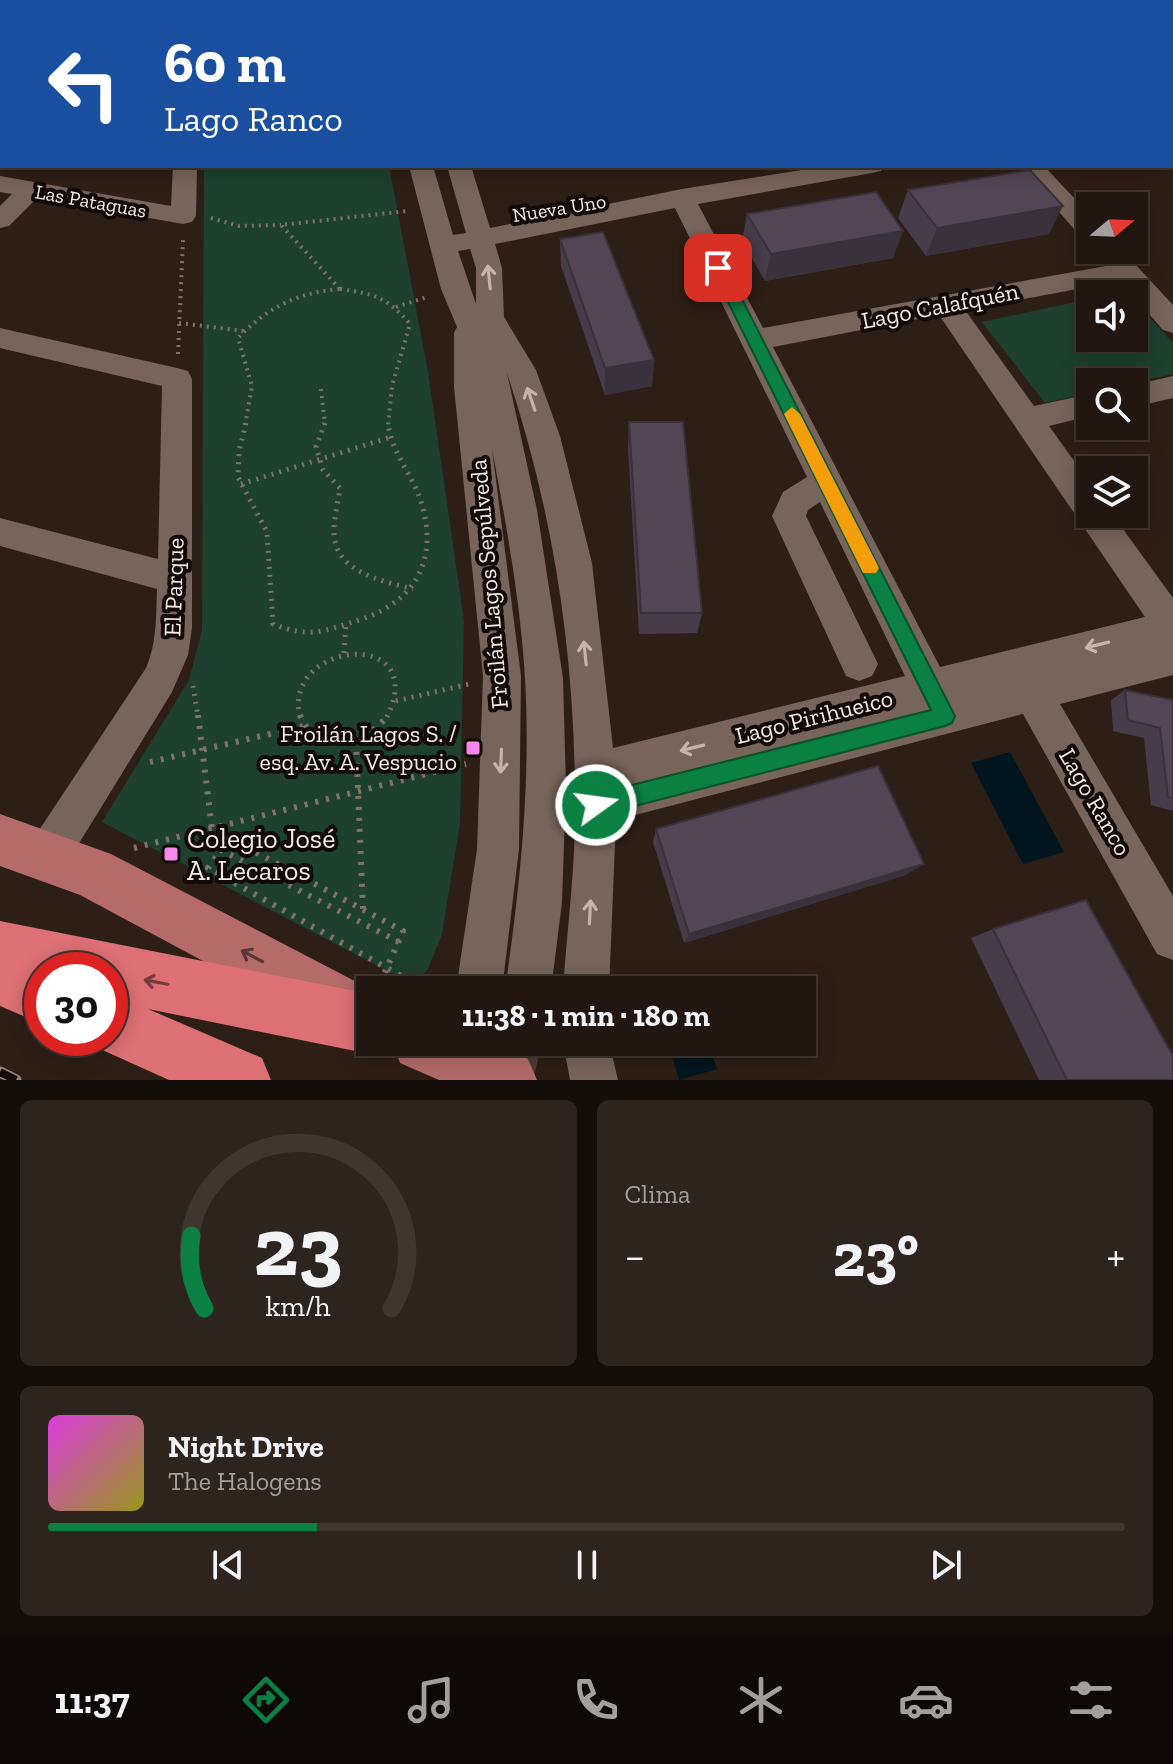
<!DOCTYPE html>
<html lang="es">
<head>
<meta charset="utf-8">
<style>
	body { margin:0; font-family:"Zilla Slab",serif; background:#2e241e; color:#f1f3f6; height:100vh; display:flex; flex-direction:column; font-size:30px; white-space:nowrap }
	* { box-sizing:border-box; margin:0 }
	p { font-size:26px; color:#a29f9f }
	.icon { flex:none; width:44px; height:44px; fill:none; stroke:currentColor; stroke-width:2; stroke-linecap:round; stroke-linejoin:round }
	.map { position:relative; height:1080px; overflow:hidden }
	.sheet { display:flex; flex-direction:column; gap:20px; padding:20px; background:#130d09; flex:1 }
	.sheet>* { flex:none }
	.guide { position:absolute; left:0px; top:0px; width:1174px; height:168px; box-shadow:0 4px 20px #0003,0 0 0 2px #3f3630; background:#1a4fa0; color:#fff; overflow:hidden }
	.needle { width:52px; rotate:71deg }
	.controls { position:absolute; left:1076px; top:192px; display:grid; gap:16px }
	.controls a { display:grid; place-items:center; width:72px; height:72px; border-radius:0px; background:#221710; box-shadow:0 4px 20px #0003,0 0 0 2px #3f3630; font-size:40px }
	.speed { position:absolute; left:24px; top:952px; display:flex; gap:16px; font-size:40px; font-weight:700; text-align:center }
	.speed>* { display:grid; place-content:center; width:104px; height:104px; border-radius:50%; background:#221710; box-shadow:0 4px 20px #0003,0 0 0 2px #3f3630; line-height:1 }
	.speed .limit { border:12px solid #d22; background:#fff; color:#111 }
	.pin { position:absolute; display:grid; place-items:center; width:68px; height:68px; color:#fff; margin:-34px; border-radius:16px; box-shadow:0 4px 12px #0006 }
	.me { position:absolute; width:88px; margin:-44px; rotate:76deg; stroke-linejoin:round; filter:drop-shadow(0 0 6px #0008) }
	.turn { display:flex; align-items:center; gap:28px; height:168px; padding:0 32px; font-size:36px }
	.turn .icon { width:104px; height:104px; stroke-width:2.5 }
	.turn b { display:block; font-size:56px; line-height:68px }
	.big { font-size:60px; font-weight:700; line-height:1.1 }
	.sheet .card { flex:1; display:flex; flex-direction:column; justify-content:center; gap:12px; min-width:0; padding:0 28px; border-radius:12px; background:#2e241e }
	.sheet .dial { align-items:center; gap:0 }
	.dial svg { height:208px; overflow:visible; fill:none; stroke:#3f3630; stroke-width:7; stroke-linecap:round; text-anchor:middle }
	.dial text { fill:#f1f3f6; stroke:none }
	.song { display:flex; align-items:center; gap:24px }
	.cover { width:96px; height:96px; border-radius:12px; background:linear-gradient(135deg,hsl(300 70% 55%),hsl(60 70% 35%)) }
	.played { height:8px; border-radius:4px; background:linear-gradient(90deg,#0b8043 25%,#3f3630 25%) }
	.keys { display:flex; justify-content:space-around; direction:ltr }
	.heat { display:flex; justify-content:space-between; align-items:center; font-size:44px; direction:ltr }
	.sheet .tiles { flex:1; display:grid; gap:20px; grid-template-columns:1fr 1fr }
	.card:last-child { grid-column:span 2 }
	.trip { position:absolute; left:356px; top:976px; width:460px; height:80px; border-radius:0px; background:#221710; box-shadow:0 4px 20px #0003,0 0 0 2px #3f3630; font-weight:700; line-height:80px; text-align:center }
	.dock { display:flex; height:128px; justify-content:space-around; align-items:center; background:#0e0906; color:#a29f9f }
	.dock .icon { width:56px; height:56px }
	.dock .current { color:#0b8043 }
	.dock b { font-size:36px; color:#f1f3f6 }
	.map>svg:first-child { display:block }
	.green { fill:#1d402f }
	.water { fill:#01151e }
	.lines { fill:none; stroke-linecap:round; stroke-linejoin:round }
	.minor-tunnel { stroke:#4c3d35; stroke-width:43; stroke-dasharray:43 21; stroke-linecap:butt }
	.path-far3 { stroke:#7e7169; stroke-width:3; stroke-dasharray:1 4; stroke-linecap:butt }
	.path-far2 { stroke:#7e7169; stroke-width:4; stroke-dasharray:2 5; stroke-linecap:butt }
	.path-far1 { stroke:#7e7169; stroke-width:5; stroke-dasharray:2 6; stroke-linecap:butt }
	.path { stroke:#7e7169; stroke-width:6; stroke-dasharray:3 8; stroke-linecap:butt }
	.minor { fill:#77645a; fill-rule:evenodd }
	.major { fill:#b46b6a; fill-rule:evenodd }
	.highway { fill:#dd7075; fill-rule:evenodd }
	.rail-casing { stroke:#92857e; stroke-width:11 }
	.rail { stroke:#110a07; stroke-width:8; stroke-dasharray:23; stroke-linecap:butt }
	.wall { fill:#473c49 }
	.shaded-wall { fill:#39313c }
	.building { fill:#524655; stroke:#39313c; stroke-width:2 }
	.oneway { stroke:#c3b4ad }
	.oneway2 { stroke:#5a3634 }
	.oneway3 { stroke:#773d3e }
	.route { fill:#0b8043; stroke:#07532c; stroke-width:2 }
	.slow { fill:#f59e0b }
	.poi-dot { fill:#f688ed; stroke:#110a07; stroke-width:3 }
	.labels { text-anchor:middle; stroke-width:8; stroke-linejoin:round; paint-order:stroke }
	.far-street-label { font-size:20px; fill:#f5eae4; stroke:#110a07 }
	.street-label { font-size:24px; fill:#f5eae4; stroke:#110a07 }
	.poi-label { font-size:24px; fill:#f5eae4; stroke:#110a07; text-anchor:end }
	.near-poi-label { font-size:28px; fill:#f5eae4; stroke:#110a07; text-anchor:start }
</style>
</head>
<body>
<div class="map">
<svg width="1173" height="1080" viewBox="0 0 1173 1080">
	<rect width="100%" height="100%" fill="#2e1f16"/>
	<g class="green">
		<path d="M204,166H389L428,372L464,621L460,823L442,934L428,969L421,976L405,980L102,822L189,680L202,630Z"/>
		<path d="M1090,299V338H1134V300L1173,343V374L1134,383L1090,382V393L1045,403L982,322Z"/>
	</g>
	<g class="water">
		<path d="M1010,752L1064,852L1023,864L971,763Z"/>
		<path d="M668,1042H708L717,1069L679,1080Z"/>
	</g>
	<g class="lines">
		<path class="minor-tunnel" d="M511,1080L520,1042"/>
		<path class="path-far3" d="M1062,0L1065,2"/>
		<g class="path-far2">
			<path d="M211,218L239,226L281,225"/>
			<path d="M340,289C374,294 387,297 410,324L392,386L388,425"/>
			<path d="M340,289L281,225L407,211"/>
			<path d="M396,307L427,297"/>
			<path d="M179,323L244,331"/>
			<path d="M178,354L183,240"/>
			<path d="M321,389L325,425"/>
			<path d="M245,425L252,386L238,338C266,308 299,292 340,289"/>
		</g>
		<g class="path-far1">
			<path d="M246,423L239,451L238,477L267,532L273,624C311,639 324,631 362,619C422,599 441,549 417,491C407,468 391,449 388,423"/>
			<path d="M325,423L316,447L323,470L340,488C338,502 334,517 334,532C334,572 382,581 413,589"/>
			<path d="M241,484L391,437"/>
			<path d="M344,653L346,624"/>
			<path d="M193,686L198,717"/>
			<path d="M396,701L469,684"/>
			<path d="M300,717C282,640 431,627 387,717"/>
		</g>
		<g class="path">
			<path d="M198,715L212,829L403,931L382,979"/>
			<path d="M300,715C317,758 366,745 388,715"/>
			<path d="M356,741L363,909"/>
			<path d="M150,762L304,726"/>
			<path d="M134,848L466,764"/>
			<path d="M399,942L221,850L208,868L419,986V990"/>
		</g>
		<g class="minor">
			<path d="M41,0H63L40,2Z"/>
			<path d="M121,0H142L120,2Z"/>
			<rect x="183" y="0" width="20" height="2"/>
			<rect x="369" y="0" width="20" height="2"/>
			<rect x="402" y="0" width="20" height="2"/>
			<path d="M560,0H580L581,2H561Z"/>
			<path d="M690,0H711L712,2H691Z"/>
			<path d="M801,0H822L823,2H802Z"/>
			<path d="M929,0H950L951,2H930Z"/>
			<path d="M1089,0H1110L1111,2H1090Z"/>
			<path d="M1172,63L1173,64V78L1172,77Z"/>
			<rect x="1172" y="102" width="1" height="14"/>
			<path d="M173,166H197L196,216L192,222L183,224L37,198L9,226L0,228V206L12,194L0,192V176L171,206Z"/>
			<path d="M409,166H433L453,235L466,233L447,166H471L490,228L682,189L827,166H884L881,171L872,173L698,204L763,328L1106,266L1094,250H1122L1173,305V333L1163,330L1120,281L965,310L1034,406L1090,394V416L1049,426L1090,483V514H1112L1173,598V675L1060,704L1173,896V960L1157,954L1023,714L616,820L609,990H563C567,928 576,865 575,802C575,655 554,514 507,373L537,510L563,678L566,786L562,902L551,990H505C520,887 531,783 525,679C521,605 506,523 492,449L521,676L519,849L502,990H456L477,849L483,676L454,387V333L457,327L441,289ZM675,208L807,477L783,492L772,516L846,676L859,681L872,676L878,664L806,516L808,510L820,502L905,676L613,748L592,563L560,436L536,370L504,317L502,268L495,244ZM470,249L476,268V304L458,251ZM939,315L1145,617L940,667L773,347Z"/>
			<path d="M1019,166H1044L1090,215V239L1081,237Z"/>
			<path d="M0,328L177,368L188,371L192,379V628L188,655L172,692L62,871L47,877L32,871L26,856L32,841L146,668C157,643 156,616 157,589L0,546V518L158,559L162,386L0,348Z"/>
			<path d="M1173,376V398L1134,407V385Z"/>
			<path d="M563,1042H609L618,1080H570Z"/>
		</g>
		<g class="major">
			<path d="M0,814L111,854L372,990L370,1042H386L370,1049L350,1040L80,895L0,866Z"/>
			<path d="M392,1042H489L528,1059L537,1080H439L400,1063Z"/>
		</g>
		<path class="highway" d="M0,921L370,994V1042H393L370,1054L148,1009L262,1058L271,1080H169L89,1044L86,1038H110V970H42V1024L0,1006Z"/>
		<g class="rail-casing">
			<path id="rail" d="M0,1072L16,1080"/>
		</g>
		<use href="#rail" class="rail"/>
	</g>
	<g class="wall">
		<path d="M908,190L1049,234L926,256L898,218Z"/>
		<path d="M747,214L893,258L765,281L742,241Z"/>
		<path d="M560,239L654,360L652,386L605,395L561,266Z"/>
		<path d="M629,422L702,613L697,633L639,634L628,448Z"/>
		<path d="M1125,690L1173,700V811L1151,805L1144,738L1113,731L1111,700Z"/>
		<path d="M656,829L906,875L684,943L653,842Z"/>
		<path d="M993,929L1173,1080H1039L971,938Z"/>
	</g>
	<g class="shaded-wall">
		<path d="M0,118H2V135L0,136Z"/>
		<path d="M1063,206L1049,234L926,256L937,228Z"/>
		<path d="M903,231L893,258L765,281L771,254Z"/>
		<path d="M654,360L652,386L605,395V368Z"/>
		<path d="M924,864L906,875L684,943L689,934Z"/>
	</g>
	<g class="building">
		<path d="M2,99V118H0V100Z"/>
		<path d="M1030,170L1063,206L937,228L908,190Z"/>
		<path d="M876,192L903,231L771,254L747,214Z"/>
		<path d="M603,232L654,360L605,368L560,239Z"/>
		<path d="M629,422H683L702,613H641Z"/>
		<path d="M1125,690L1173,700V798L1168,797L1160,728L1128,720Z"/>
		<path d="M878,766L924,864L689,934L656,829Z"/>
		<path d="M1086,900L1173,1056V1080H1067L993,929Z"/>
	</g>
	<defs><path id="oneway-shaft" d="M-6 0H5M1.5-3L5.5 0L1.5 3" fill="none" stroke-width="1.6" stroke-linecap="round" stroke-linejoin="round" transform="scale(2)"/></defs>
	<g class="oneway">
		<use href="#oneway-shaft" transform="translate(489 277) rotate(-96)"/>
		<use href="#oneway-shaft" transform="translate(531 399) rotate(-109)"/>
		<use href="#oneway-shaft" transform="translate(1097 645) rotate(166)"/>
		<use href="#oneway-shaft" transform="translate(585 653) rotate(-96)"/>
		<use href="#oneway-shaft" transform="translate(692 748) rotate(166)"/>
		<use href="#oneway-shaft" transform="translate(501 761) rotate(92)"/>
		<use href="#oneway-shaft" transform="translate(590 912) rotate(-87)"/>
	</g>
	<use class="oneway2" href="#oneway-shaft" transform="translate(252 956) rotate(-152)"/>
	<use class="oneway3" href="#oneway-shaft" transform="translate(156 982) rotate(-169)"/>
	<path class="route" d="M718,264L726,268L955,716L952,723L945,726L596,816L588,813L585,805L588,798L596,794L931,710L711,268Z"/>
	<path class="slow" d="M792,407L800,414L876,562L879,568L876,573H863L784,414Z"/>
	<g class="poi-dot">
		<rect x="465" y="740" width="16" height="16" rx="4"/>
		<rect x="163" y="846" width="16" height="16" rx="4"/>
	</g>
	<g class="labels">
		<g class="far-street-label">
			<text transform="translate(91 201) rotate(10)" y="7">Las Pataguas</text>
			<text transform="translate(559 208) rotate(-9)" y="7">Nueva Uno</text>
		</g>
		<g class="street-label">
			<text transform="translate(940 306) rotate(-11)" y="8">Lago Calafquén</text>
			<text transform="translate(489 584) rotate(-95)" y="8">Froilán Lagos Sepúlveda</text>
			<text transform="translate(174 587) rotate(-88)" y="8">El Parque</text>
			<text transform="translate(814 717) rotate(-14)" y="8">Lago Pirihueico</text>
			<text transform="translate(1095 802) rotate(60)" y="8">Lago Ranco</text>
		</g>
		<g class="poi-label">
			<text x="457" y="742">Froilán Lagos S. /<tspan x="457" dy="28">esq. Av. A. Vespucio</tspan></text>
		</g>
		<g class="near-poi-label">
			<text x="187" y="848">Colegio José<tspan x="187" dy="32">A. Lecaros</tspan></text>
		</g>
	</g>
</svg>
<div class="controls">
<a><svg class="needle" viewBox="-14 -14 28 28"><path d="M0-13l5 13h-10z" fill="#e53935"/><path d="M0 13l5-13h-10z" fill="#a29f9f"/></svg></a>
<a><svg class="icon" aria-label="sound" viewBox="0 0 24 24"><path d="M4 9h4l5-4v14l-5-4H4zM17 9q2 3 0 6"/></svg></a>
<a><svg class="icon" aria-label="search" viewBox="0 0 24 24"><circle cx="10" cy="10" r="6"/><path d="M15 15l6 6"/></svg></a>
<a><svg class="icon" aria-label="layers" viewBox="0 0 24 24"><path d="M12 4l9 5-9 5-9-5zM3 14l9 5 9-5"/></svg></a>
</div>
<div class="speed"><div class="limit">30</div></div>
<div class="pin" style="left:718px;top:268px;background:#d93025"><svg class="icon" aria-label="arrive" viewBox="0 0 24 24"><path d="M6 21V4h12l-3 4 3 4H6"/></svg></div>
<svg class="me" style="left:596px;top:805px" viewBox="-20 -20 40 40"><circle r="17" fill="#0b8043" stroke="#fff" stroke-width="3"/><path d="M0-11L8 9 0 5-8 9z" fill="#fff"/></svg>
<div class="trip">11:38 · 1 min · 180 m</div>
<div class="guide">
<div class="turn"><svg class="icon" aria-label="left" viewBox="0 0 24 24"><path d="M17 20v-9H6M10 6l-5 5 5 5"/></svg><div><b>60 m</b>Lago Ranco</div></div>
</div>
</div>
<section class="sheet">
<div class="tiles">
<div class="card dial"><svg viewBox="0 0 100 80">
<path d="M14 69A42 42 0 1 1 86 69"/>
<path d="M14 69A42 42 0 0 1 9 41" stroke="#0b8043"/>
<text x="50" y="56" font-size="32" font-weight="700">23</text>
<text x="50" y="72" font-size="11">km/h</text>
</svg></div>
<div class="card"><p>Clima</p>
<div class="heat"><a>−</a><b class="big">23°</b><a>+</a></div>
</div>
<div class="card">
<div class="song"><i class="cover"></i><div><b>Night Drive</b><p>The Halogens</p></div></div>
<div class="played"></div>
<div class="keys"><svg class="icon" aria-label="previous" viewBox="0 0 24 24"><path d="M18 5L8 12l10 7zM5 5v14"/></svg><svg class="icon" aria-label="pause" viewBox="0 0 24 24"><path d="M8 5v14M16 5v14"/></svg><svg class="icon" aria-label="next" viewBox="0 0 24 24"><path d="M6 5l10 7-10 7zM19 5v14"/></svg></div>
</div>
</div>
</section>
<nav class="dock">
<b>11:37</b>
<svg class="icon current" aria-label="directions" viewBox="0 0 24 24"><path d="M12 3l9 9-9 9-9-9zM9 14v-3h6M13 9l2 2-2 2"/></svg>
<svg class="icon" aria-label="music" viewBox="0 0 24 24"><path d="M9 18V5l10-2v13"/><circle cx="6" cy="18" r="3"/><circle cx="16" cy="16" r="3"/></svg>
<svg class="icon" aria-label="phone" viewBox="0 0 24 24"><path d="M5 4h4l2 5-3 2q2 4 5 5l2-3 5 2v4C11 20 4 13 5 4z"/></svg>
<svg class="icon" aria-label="climate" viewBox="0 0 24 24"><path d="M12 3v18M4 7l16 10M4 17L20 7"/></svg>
<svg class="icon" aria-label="car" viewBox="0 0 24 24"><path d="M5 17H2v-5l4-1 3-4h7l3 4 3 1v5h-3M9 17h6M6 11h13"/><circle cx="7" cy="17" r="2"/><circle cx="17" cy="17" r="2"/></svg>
<svg class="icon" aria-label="filters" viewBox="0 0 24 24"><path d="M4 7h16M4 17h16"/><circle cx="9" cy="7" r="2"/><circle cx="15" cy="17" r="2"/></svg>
</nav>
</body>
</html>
